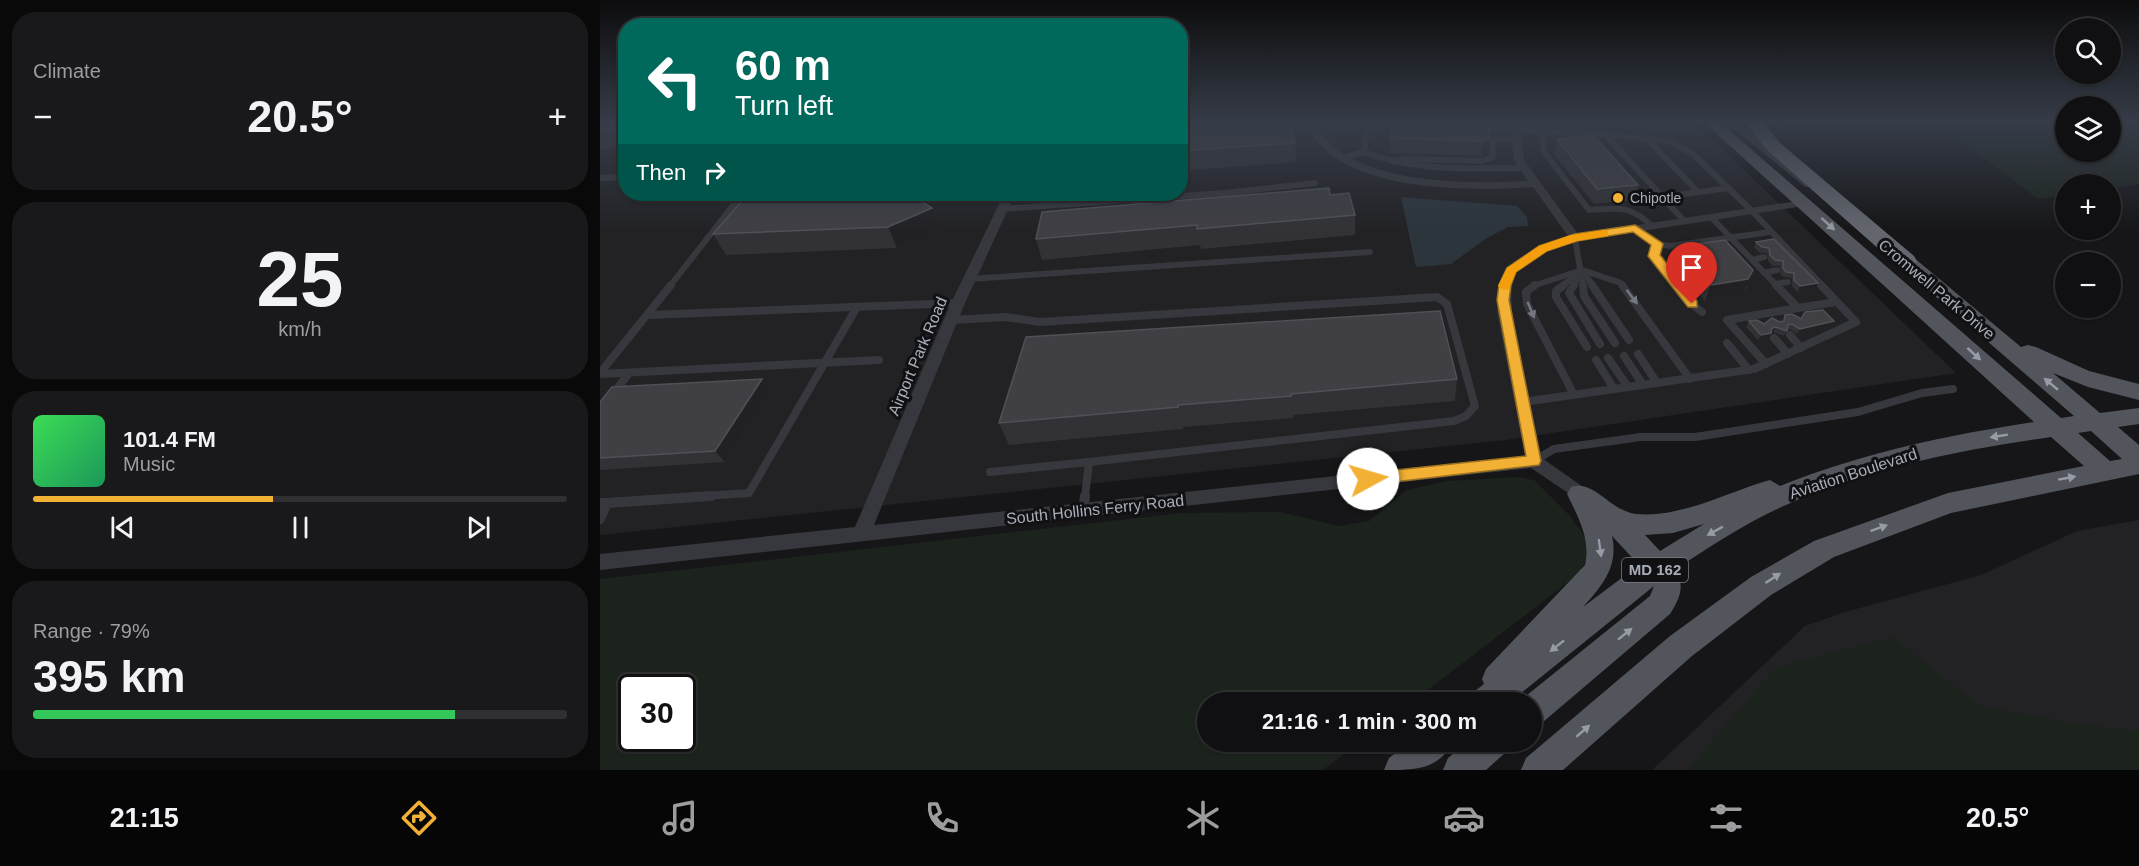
<!DOCTYPE html>
<html lang="en">
<head>
<meta charset="utf-8">
<style>
	body { margin:0; font-family:Arial,sans-serif; background:#19191b; color:#f1f3f6; height:100vh; display:flex; flex-direction:column; font-size:22px; white-space:nowrap }
	* { box-sizing:border-box; margin:0 }
	p { font-size:20px; color:#9c9d9f }
	.icon { flex:none; width:33px; height:33px; fill:none; stroke:currentColor; stroke-width:2; stroke-linecap:round; stroke-linejoin:round }
	.map { position:relative; flex:1; overflow:hidden }
	.panel { display:flex; flex-direction:column; gap:12px; padding:12px; background:#09090a; width:600px }
	.panel>* { flex:none }
	.banner { position:absolute; left:18px; top:18px; width:570px; height:183px; border-radius:24px; box-shadow:0 2px 4px #0004,0 0 0 2px #303032; background:#00695c; color:#fff; overflow:hidden }
	.controls { position:absolute; left:1455px; top:18px; display:grid; gap:12px }
	.controls a { display:grid; place-items:center; width:66px; height:66px; border-radius:50%; background:#101012; box-shadow:0 2px 4px #0004,0 0 0 2px #303032; font-size:30px }
	.speed { position:absolute; left:18px; top:674px; display:flex; gap:12px; font-size:30px; font-weight:700; text-align:center }
	.speed>* { display:grid; place-content:center; width:78px; height:78px; border-radius:50%; background:#101012; box-shadow:0 2px 4px #0004,0 0 0 2px #303032; line-height:1 }
	.speed .limit { border:3px solid #111; border-radius:9px; background:#fff; color:#111 }
	.pin { position:absolute; display:grid; place-items:center; width:51px; height:51px; color:#fff; margin:-62px -26px; border-radius:50% 50% 50% 0; rotate:-45deg; box-shadow:0 0 6px #0007 }
	.pin .icon { rotate:45deg }
	.me { position:absolute; width:66px; margin:-33px; rotate:84deg; stroke-linejoin:round; filter:drop-shadow(0 0 4px #0008) }
	.turn { display:flex; align-items:center; gap:21px; height:126px; padding:0 18px; font-size:27px }
	.turn .icon { width:78px; height:78px; stroke-width:2.5 }
	.turn b { display:block; font-size:42px; line-height:51px }
	.then { display:flex; align-items:center; height:57px; padding:0 18px; background:#0003; gap:12px; font-size:22px }
	.big { font-size:45px; font-weight:800; line-height:1.1 }
	.panel .widget { flex:1; display:flex; flex-direction:column; justify-content:center; gap:9px; min-width:0; padding:0 21px; border-radius:24px; background:#19191b }
	.panel .dial { align-items:center; gap:0 }
	.dial b { font-size:78px; line-height:1 }
	.song { display:flex; align-items:center; gap:18px }
	.cover { width:72px; height:72px; border-radius:9px; background:linear-gradient(135deg,hsl(130 70% 55%),hsl(150 70% 35%)) }
	.played { height:6px; border-radius:3px; background:linear-gradient(90deg,#f2b134 45%,#303032 45%) }
	.keys { display:flex; justify-content:space-around; direction:ltr }
	.heat { display:flex; justify-content:space-between; align-items:center; font-size:33px; direction:ltr }
	.charge { height:9px; border-radius:4px; background:linear-gradient(90deg,#34c759 79%,#303032 0) }
	.trip { position:absolute; left:597px; top:692px; width:345px; height:60px; border-radius:30px; background:#101012; box-shadow:0 2px 4px #0004,0 0 0 2px #303032; font-weight:800; line-height:60px; text-align:center }
	.tabs { display:flex; height:96px; justify-content:space-around; align-items:center; background:#060607; color:#9c9d9f }
	.tabs .icon { width:42px; height:42px }
	.tabs .current { color:#f2b134 }
	.tabs b { font-size:27px; color:#f1f3f6 }
	main { display:flex; flex:1; min-height:0 }
	.map>svg:first-child { display:block }
	.built { fill:#222225 }
	.green { fill:#1c231d; fill-rule:evenodd }
	.water { fill:#2c353c }
	.lines { fill:none; stroke-linecap:round; stroke-linejoin:round }
	.lane-far2 { stroke:#37383d; stroke-width:6 }
	.lane-far1 { stroke:#37383d; stroke-width:8 }
	.lane { stroke:#37383d; stroke-width:10 }
	.street { fill:#37383d; fill-rule:evenodd }
	.primary { fill:#53555c; fill-rule:evenodd }
	.highway { fill:#63666e; fill-rule:evenodd }
	.wall { fill:#323236 }
	.shaded-wall { fill:#212124 }
	.building { fill:#3f3f44; stroke:#4f5156; stroke-width:1.5 }
	.oneway { fill:#979ba6 }
	.oneway2 { fill:#757881 }
	.route { fill:#f2b134; stroke:#9d7322; stroke-width:1.5 }
	.slow { fill:#f59e0b }
	.poi-dot { fill:#f2b134; stroke:#111113; stroke-width:2 }
	.labels { text-anchor:middle; stroke-width:6; stroke-linejoin:round; paint-order:stroke }
	.far-poi-label { font-size:14px; fill:#a8adb8; stroke:#111113; text-anchor:start }
	.shield { fill:#111113; stroke:#7b7e86; stroke-width:1.5 }
	.shield-label { font-size:15px; font-weight:bold; fill:#a8adb8 }
	.street-label { font-size:16px; fill:#a8adb8; stroke:#111113 }
</style>
</head>
<body>
<main>
<section class="panel">
<div class="widget"><p>Climate</p>
<div class="heat"><a>−</a><b class="big">20.5°</b><a>+</a></div>
</div>
<div class="widget dial"><b>25</b><p>km/h</p></div>
<div class="widget">
<div class="song"><i class="cover"></i><div><b>101.4 FM</b><p>Music</p></div></div>
<div class="played"></div>
<div class="keys"><svg class="icon" aria-label="previous" viewBox="0 0 24 24"><path d="M18 5L8 12l10 7zM5 5v14"/></svg><svg class="icon" aria-label="pause" viewBox="0 0 24 24"><path d="M8 5v14M16 5v14"/></svg><svg class="icon" aria-label="next" viewBox="0 0 24 24"><path d="M6 5l10 7-10 7zM19 5v14"/></svg></div>
</div>
<div class="widget"><p>Range · 79%</p><b class="big">395 km</b><div class="charge"></div></div>
</section>
<div class="map">
<svg width="1539" height="770" viewBox="0 0 1539 770">
	<rect width="100%" height="100%" fill="#161618"/>
	<g class="built">
		<path d="M0,123H25L26,194H580L581,123H1095L1356,373L906,440L0,535Z"/>
		<path d="M1539,520V770H1052L1205,626L1245,612L1381,575L1477,531Z"/>
	</g>
	<g class="green">
		<path d="M1339,123H1465L1466,152H1510L1511,123H1539V184L1511,189L1510,184H1466L1465,195L1438,199Z"/>
		<path d="M917,477L934,480L969,515L988,541L987,560L976,576L812,702H608V741H761L723,770H0V579L582,513L680,512L739,526L769,521L807,490L847,481ZM32,687H82V738H32Z"/>
		<path d="M1293,637L1378,705L1478,724L1539,731V770H1087L1175,668Z"/>
	</g>
	<path class="water" d="M801,197L917,206L927,217L928,226L908,227L887,238L851,264L816,267Z"/>
	<g class="lines">
		<g class="lane-far2">
			<path d="M767,126L764,152C816,172 869,168 924,168"/>
			<path d="M683,127L711,124L799,126"/>
			<path d="M880,129L1005,134L1072,142L1094,155L1152,211L1223,286"/>
			<path d="M942,131L944,152L989,210C1018,208 1030,205 1052,226"/>
			<path d="M1005,134L1084,221"/>
			<path d="M1047,139L1098,192"/>
			<path d="M742,158L764,152"/>
			<path d="M792,161L807,159L882,161L893,157L892,143L894,140L916,139"/>
			<path d="M0,178L26,177"/>
			<path d="M1062,197L1129,188"/>
			<path d="M402,209L624,193L715,183"/>
			<path d="M1111,217L1177,286"/>
			<path d="M1035,228L1057,244L1070,246L1170,232"/>
			<path d="M975,238L983,286"/>
			<path d="M1057,244L1054,256L1078,286"/>
			<path d="M1152,260L1164,257"/>
			<path d="M983,271L993,286"/>
			<path d="M1164,273L1177,270"/>
			<path d="M369,279L770,252"/>
			<path d="M1175,284L1188,282"/>
			<path d="M70,286L142,194"/>
			<path d="M933,286L982,270L1021,283L1023,286"/>
			<path d="M962,286L979,273"/>
			<path d="M973,286L977,279"/>
		</g>
		<g class="lane-far1">
			<path d="M935,285L926,292L927,304L974,395"/>
			<path d="M964,285L956,291V297L987,347"/>
			<path d="M974,285L969,293L1000,344"/>
			<path d="M983,285L984,296L1015,343"/>
			<path d="M992,285L1029,340"/>
			<path d="M1022,285L1090,379"/>
			<path d="M1077,285L1092,304L1102,312"/>
			<path d="M1198,308L1236,302"/>
			<path d="M47,315L358,303"/>
			<path d="M351,320L405,317L440,322L837,297L847,304L875,406L866,416L854,421L489,462"/>
			<path d="M1190,335L1201,348"/>
			<path d="M1174,338L1188,354"/>
			<path d="M1127,343L1149,370"/>
			<path d="M1038,354L1057,383"/>
			<path d="M1024,356L1043,385"/>
			<path d="M1008,358L1028,387"/>
			<path d="M996,360L1014,389"/>
			<path d="M1166,364L1127,320L1198,308L1176,285"/>
			<path d="M0,373L71,285"/>
			<path d="M0,374L279,360"/>
			<path d="M14,393L29,373"/>
			<path d="M923,402L1154,369L1256,322L1221,285"/>
			<path d="M934,461L954,449L1041,437H1095L1258,412L1322,393L1353,389"/>
			<path d="M390,472L489,462L485,497"/>
			<path d="M90,497L149,493L257,307"/>
		</g>
		<g class="lane">
			<path d="M0,503H7L0,519"/>
			<path d="M7,503L111,496"/>
			<path d="M483,510L485,496"/>
		</g>
		<g class="street">
			<path d="M706,123H716C743,186 871,184 928,181L914,160L910,123H920L924,160L978,234L1204,200L1210,203L1204,206L977,241C960,247 927,257 916,273C899,297 935,424 942,458L986,489L989,494L986,499L980,501L931,468L0,570V554L255,527L351,303L404,194H415L365,303L274,525L925,456L897,311L898,285L906,267L921,257L939,246L968,236L933,187C870,191 735,194 706,123Z"/>
			<path d="M1127,123H1139L1213,183V187H1205Z"/>
		</g>
		<g class="primary">
			<path d="M1105,123H1121L1461,418L1474,416L1299,265L1296,261L1299,257H1313L1421,347L1428,345L1436,347L1489,371L1539,384V400L1488,387L1453,373L1500,413L1539,408V424L1518,427L1539,445V474L1351,513L1234,557L1171,595L1092,656L963,770H921L926,758L1070,636L1151,577L1214,541L1348,493L1484,466L1451,437C1361,450 1270,467 1186,505C1147,522 1111,546 1076,569C1085,587 1080,598 1070,614L943,722L932,726V702H920L921,700L1050,596L1054,586L910,702H870L875,691L884,684L882,679L886,669L985,565C991,539 978,517 967,494L971,487C994,479 1010,511 1036,514C1082,518 1127,492 1170,480L1180,486C1262,453 1347,435 1434,422ZM1491,431L1522,459L1510,461L1478,433ZM1104,524L1060,551L1045,535L1073,533ZM1012,536L1039,565L983,607C1002,586 1019,566 1012,536Z"/>
			<path d="M811,741H853C839,770 816,770 784,770L789,758Z"/>
			<path d="M869,741H911L906,752L886,770H843L848,758Z"/>
		</g>
		<path class="highway" d="M1145,123H1163L1180,143L1314,256L1317,261L1314,266L1306,267L1298,266L1168,151Z"/>
	</g>
	<g class="wall">
		<path d="M0,123H26V148L0,149Z"/>
		<path d="M580,128L695,143L696,162L580,171Z"/>
		<path d="M790,138L889,139L887,153L881,156L790,153Z"/>
		<path d="M957,139L1038,185L1034,200L994,204L954,154Z"/>
		<path d="M148,194H235L233,196L340,228L297,248L126,255L113,234Z"/>
		<path d="M730,195L755,215V235L601,249L600,245L442,260L436,239Z"/>
		<path d="M1174,239L1216,288L1198,292L1192,286V278L1184,277L1180,274V266H1172L1168,261L1167,253H1160L1154,247L1156,242Z"/>
		<path d="M1078,247L1147,286L1142,295L1105,301L1073,263Z"/>
		<path d="M1185,315L1201,319L1234,321L1231,327L1197,334L1190,329L1187,330L1184,336L1173,332L1170,334L1168,339L1158,340L1146,327L1149,321L1164,324L1180,322L1183,321Z"/>
		<path d="M426,337L857,379L855,401L693,415V418L583,427V429L409,445L399,423Z"/>
		<path d="M162,379L170,390L125,462L0,470V402Z"/>
	</g>
	<g class="shaded-wall">
		<path d="M889,139L887,153L881,156L883,141Z"/>
		<path d="M210,194H235L218,217L207,197Z"/>
		<path d="M332,208L340,228L297,248L288,227Z"/>
		<path d="M1153,270L1142,295L1105,301L1111,285Z"/>
		<path d="M1218,283L1216,288L1198,292L1200,286Z"/>
		<path d="M1234,321L1231,327L1197,334L1200,329Z"/>
		<path d="M1176,327L1173,332L1170,334L1168,339L1158,340L1161,335Z"/>
		<path d="M162,379L170,390L125,462L115,451Z"/>
	</g>
	<g class="building">
		<rect x="0" y="123" width="26" height="6"/>
		<path d="M647,123H691L695,143L580,151V128Z"/>
		<path d="M792,123H889V139L883,141L790,138Z"/>
		<path d="M993,135L1038,185L997,189L957,139Z"/>
		<path d="M729,188L730,195L749,193L755,215L597,229V225L436,239L442,212Z"/>
		<path d="M148,194H210L207,197L310,194L332,208L288,227L113,234Z"/>
		<path d="M1174,239L1218,283L1200,286L1194,280V273L1186,272L1183,268V261L1175,260L1170,255L1169,248L1162,247L1156,242Z"/>
		<path d="M1125,240L1153,270L1148,279L1111,285L1078,247Z"/>
		<path d="M1223,310L1234,321L1200,329L1192,324L1188,325L1187,331L1176,327L1172,328L1171,333L1161,335L1149,321L1157,320L1164,324L1172,318L1180,322L1184,321L1185,315L1192,314L1201,319L1205,312Z"/>
		<path d="M840,311L857,379L691,394V396L578,405V407L399,423L426,337Z"/>
		<path d="M162,379L115,451L0,458V402L12,387Z"/>
	</g>
	<defs><path id="oneway-solid" d="M-6-.8H1V-3.2L6.5 0L1 3.2V.8H-6Z" transform="scale(1.5)"/></defs>
	<g class="oneway">
		<use href="#oneway-solid" transform="translate(1228 224) rotate(42)"/>
		<use href="#oneway-solid" transform="translate(1374 354) rotate(42)"/>
		<use href="#oneway-solid" transform="translate(1451 384) rotate(-140)"/>
		<use href="#oneway-solid" transform="translate(1399 436) rotate(171)"/>
		<use href="#oneway-solid" transform="translate(1467 478) rotate(-10)"/>
		<use href="#oneway-solid" transform="translate(1279 528) rotate(-20)"/>
		<use href="#oneway-solid" transform="translate(1115 531) rotate(151)"/>
		<use href="#oneway-solid" transform="translate(1000 548) rotate(82)"/>
		<use href="#oneway-solid" transform="translate(1173 578) rotate(-33)"/>
		<use href="#oneway-solid" transform="translate(1025 634) rotate(-39)"/>
		<use href="#oneway-solid" transform="translate(957 646) rotate(142)"/>
		<use href="#oneway-solid" transform="translate(983 731) rotate(-41)"/>
	</g>
	<g class="oneway2">
		<use href="#oneway-solid" transform="translate(1032 297) rotate(53)"/>
		<use href="#oneway-solid" transform="translate(931 310) rotate(67)"/>
	</g>
	<linearGradient id="sky" x2="0" y2="1"><stop stop-color="#0c0c0d"/><stop offset="0.53" stop-color="#363c48"/><stop offset="1" stop-color="#363c48" stop-opacity="0"/></linearGradient>
	<rect width="1539" height="231" fill="url(#sky)"/>
	<path class="route" d="M1035,225L1061,242L1063,244L1060,255L1097,301V307H1088L1048,256L1051,245L1033,232L977,241L947,251L916,272L911,285L909,300L941,461L939,465L768,485L762,483L760,479L762,475L768,473L926,456L897,300L899,285L907,268L939,246L975,234Z"/>
	<path class="slow" d="M1004,230L1008,231V236L977,241L947,251L916,272L909,289L904,290L898,286L907,268L939,246L971,235Z"/>
	<circle class="poi-dot" cx="1018" cy="198" r="6"/>
	<g class="labels">
		<g class="far-poi-label">
			<text x="1030" y="203">Chipotle</text>
		</g>
		<rect class="shield" x="1022" y="558" width="66" height="24" rx="4.5"/>
		<g class="shield-label">
			<text x="1055" y="575">MD 162</text>
		</g>
		<g class="street-label">
			<text transform="translate(1337 289) rotate(40)" y="6">Cromwell Park Drive</text>
			<text transform="translate(317 356) rotate(-67)" y="6">Airport Park Road</text>
			<text transform="translate(1253 473) rotate(-18)" y="6">Aviation Boulevard</text>
			<text transform="translate(495 509) rotate(-6)" y="6">South Hollins Ferry Road</text>
		</g>
	</g>
</svg>
<div class="controls">
<a><svg class="icon" aria-label="search" viewBox="0 0 24 24"><circle cx="10" cy="10" r="6"/><path d="M15 15l6 6"/></svg></a>
<a><svg class="icon" aria-label="layers" viewBox="0 0 24 24"><path d="M12 4l9 5-9 5-9-5zM3 14l9 5 9-5"/></svg></a>
<a>+</a>
<a>−</a>
</div>
<div class="speed"><div class="limit">30</div></div>
<div class="pin" style="left:1092px;top:304px;background:#d93025"><svg class="icon" aria-label="arrive" viewBox="0 0 24 24"><path d="M6 21V4h12l-3 4 3 4H6"/></svg></div>
<svg class="me" style="left:768px;top:479px" viewBox="-20 -20 40 40"><circle r="19" fill="#fff"/><path d="M0-13L10 11 0 6-10 11z" fill="#f2b134"/></svg>
<div class="trip">21:16 · 1 min · 300 m</div>
<div class="banner">
<div class="turn"><svg class="icon" aria-label="left" viewBox="0 0 24 24"><path d="M17 20v-9H6M10 6l-5 5 5 5"/></svg><div><b>60 m</b>Turn left</div></div>
<div class="then">Then<svg class="icon" aria-label="right" viewBox="0 0 24 24"><path d="M7 20v-9h11M14 6l5 5-5 5"/></svg></div>
</div>
</div>
</main>
<nav class="tabs">
<b>21:15</b>
<svg class="icon current" aria-label="directions" viewBox="0 0 24 24"><path d="M12 3l9 9-9 9-9-9zM9 14v-3h6M13 9l2 2-2 2"/></svg>
<svg class="icon" aria-label="music" viewBox="0 0 24 24"><path d="M9 18V5l10-2v13"/><circle cx="6" cy="18" r="3"/><circle cx="16" cy="16" r="3"/></svg>
<svg class="icon" aria-label="phone" viewBox="0 0 24 24"><path d="M5 4h4l2 5-3 2q2 4 5 5l2-3 5 2v4C11 20 4 13 5 4z"/></svg>
<svg class="icon" aria-label="climate" viewBox="0 0 24 24"><path d="M12 3v18M4 7l16 10M4 17L20 7"/></svg>
<svg class="icon" aria-label="car" viewBox="0 0 24 24"><path d="M5 17H2v-5l4-1 3-4h7l3 4 3 1v5h-3M9 17h6M6 11h13"/><circle cx="7" cy="17" r="2"/><circle cx="17" cy="17" r="2"/></svg>
<svg class="icon" aria-label="filters" viewBox="0 0 24 24"><path d="M4 7h16M4 17h16"/><circle cx="9" cy="7" r="2"/><circle cx="15" cy="17" r="2"/></svg>
<b>20.5°</b>
</nav>
</body>
</html>
